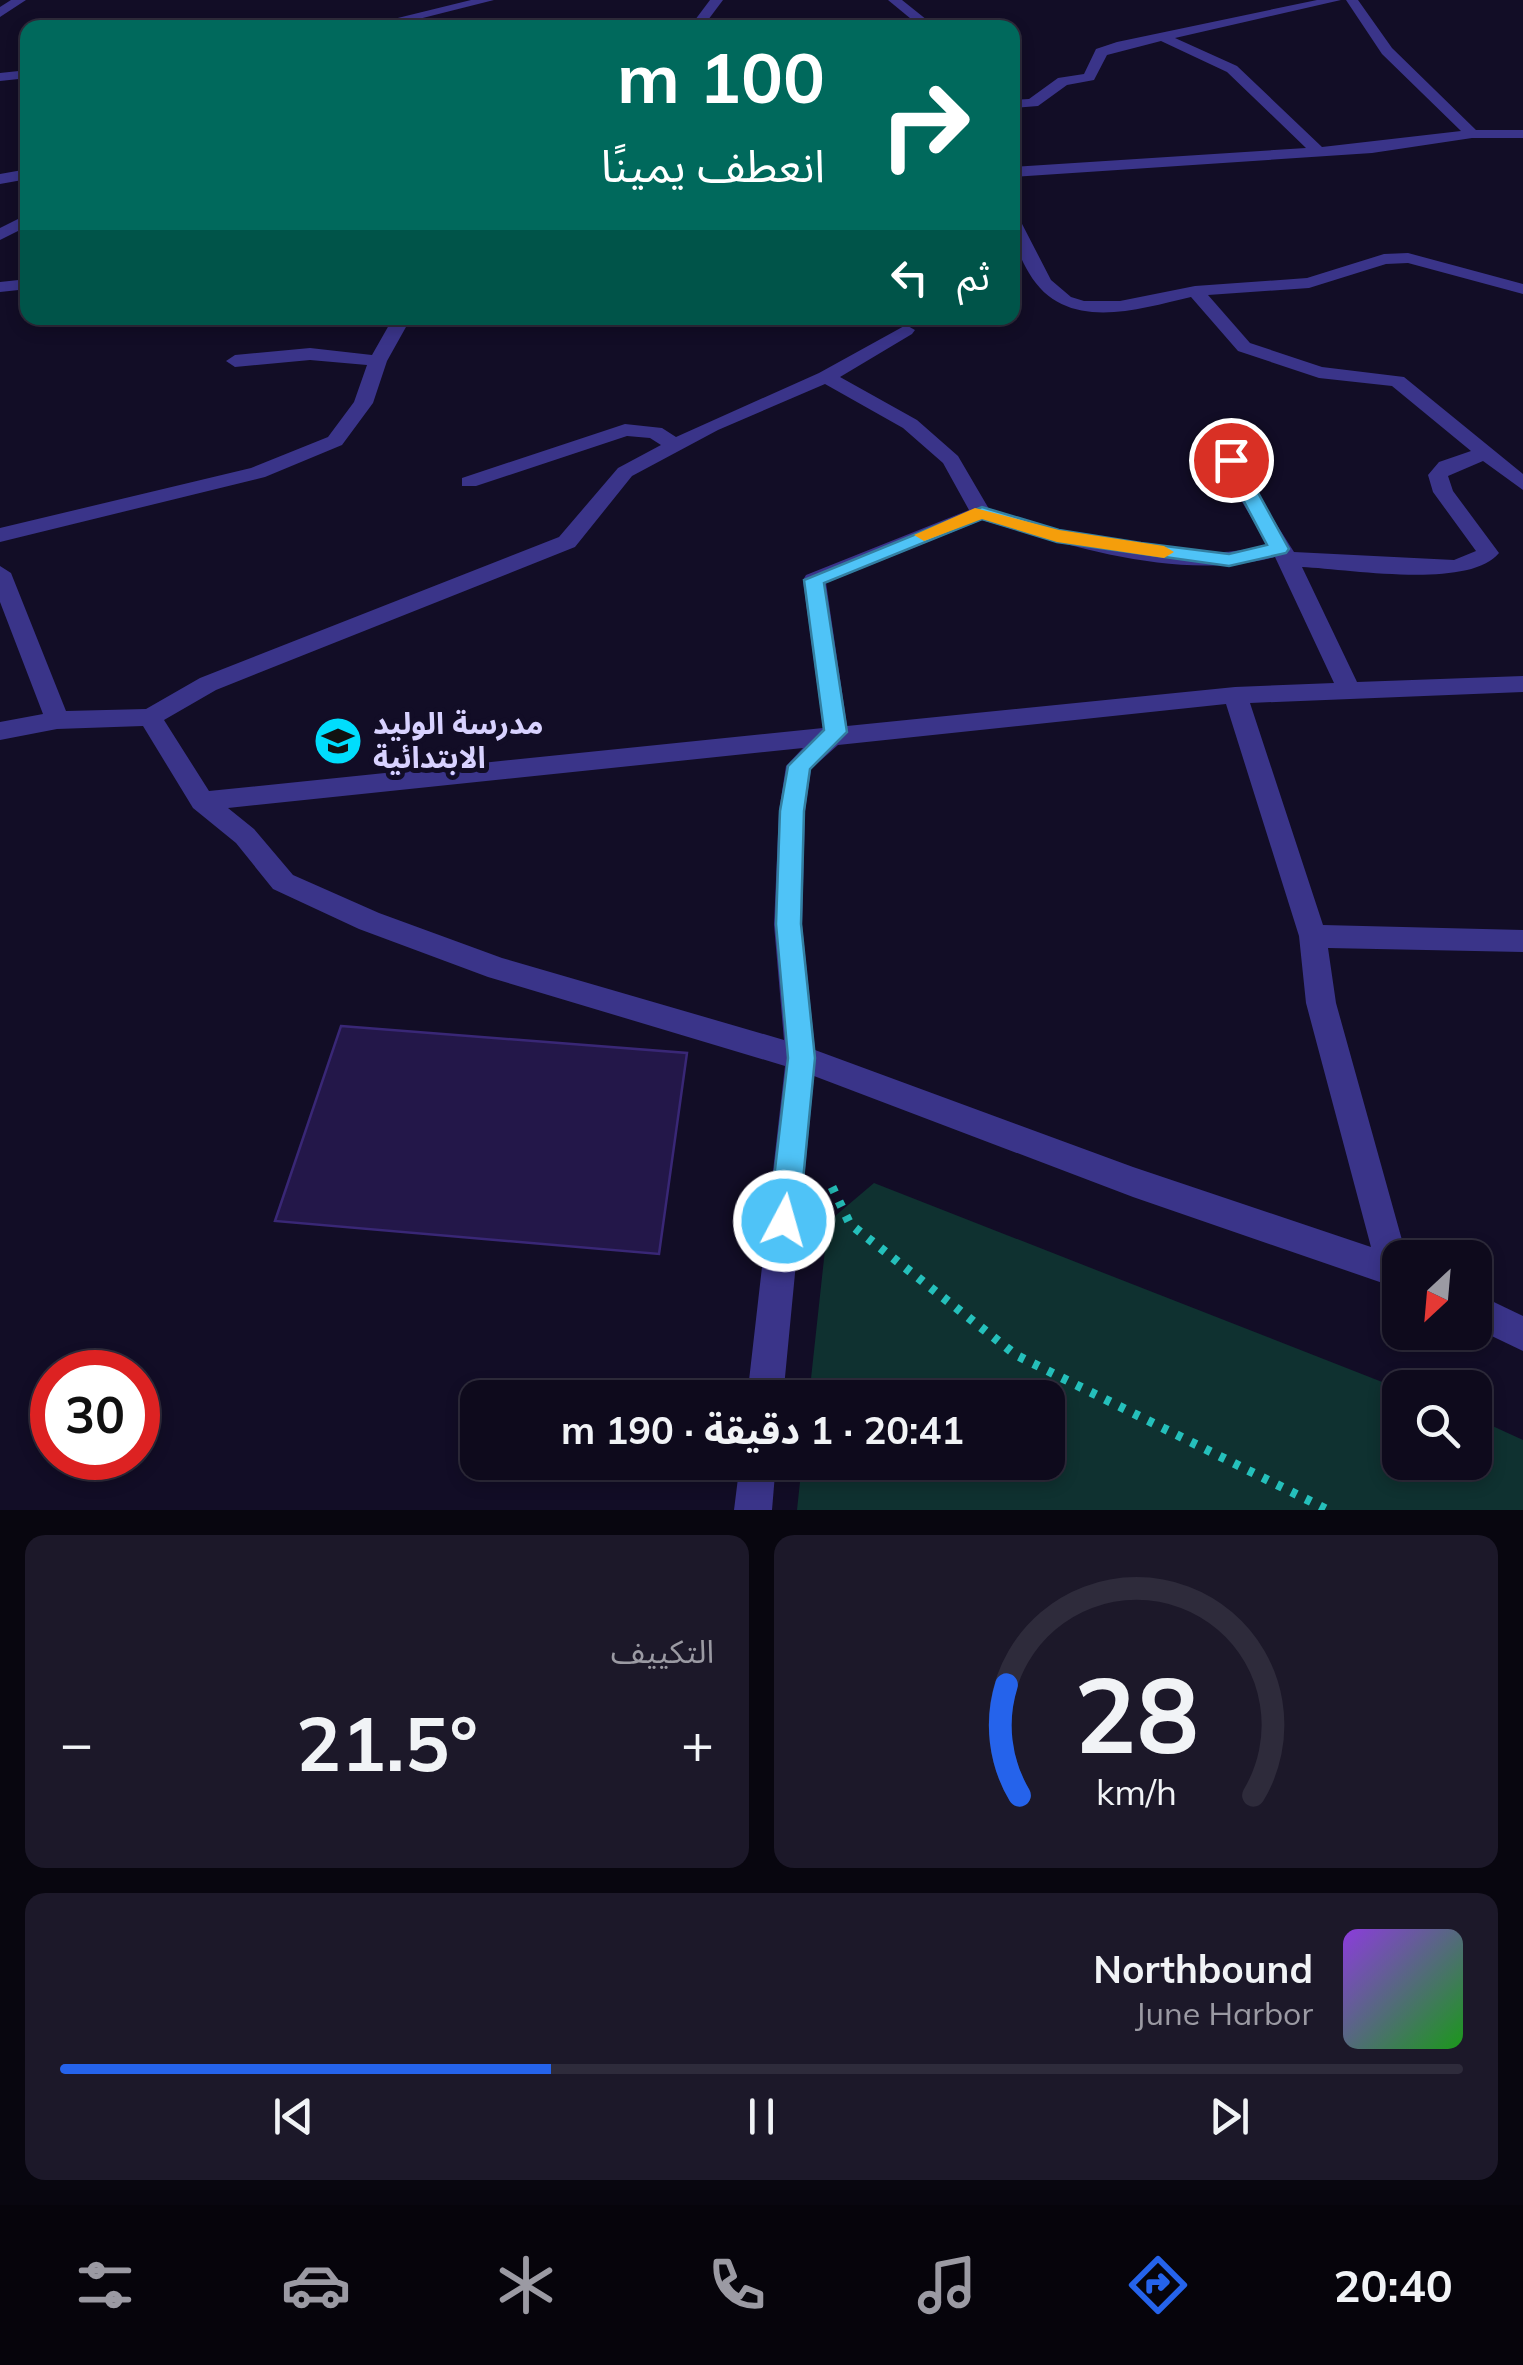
<!DOCTYPE html>
<html lang="ar">
<head>
<meta charset="utf-8">
<style>
	body { margin:0; font-family:Mulish,"Noto Sans Arabic",sans-serif; background:#1c1829; color:#f1f3f6; direction:rtl; height:100vh; display:flex; flex-direction:column; font-size:38px; white-space:nowrap }
	* { box-sizing:border-box; margin:0 }
	p { font-size:32px; color:#9b9aa3 }
	.icon { flex:none; width:55px; height:55px; fill:none; stroke:currentColor; stroke-width:2; stroke-linecap:round; stroke-linejoin:round }
	.map { position:relative; height:1510px; overflow:hidden; direction:ltr }
	.side { display:flex; flex-direction:column; gap:25px; padding:25px; background:#08060f; flex:1 }
	.side>* { flex:none }
	.banner { position:absolute; left:20px; top:20px; width:1000px; height:305px; border-radius:20px; box-shadow:0 5px 15px #0003,0 0 0 2px #2e2b3b; direction:rtl; background:#00695c; color:#fff; overflow:hidden }
	.needle { width:65px; rotate:206deg }
	.fabs { position:absolute; left:1382px; top:1240px; display:grid; gap:20px }
	.fabs a { display:grid; place-items:center; width:110px; height:110px; border-radius:20px; background:#0e0a1c; box-shadow:0 5px 15px #0003,0 0 0 2px #2e2b3b; font-size:50px }
	.speed { position:absolute; left:30px; top:1350px; display:flex; gap:20px; font-size:50px; font-weight:700; text-align:center }
	.speed>* { display:grid; place-content:center; width:130px; height:130px; border-radius:50%; background:#0e0a1c; box-shadow:0 5px 15px #0003,0 0 0 2px #2e2b3b; line-height:1 }
	.speed .limit { border:15px solid #d22; background:#fff; color:#111 }
	.pin { position:absolute; display:grid; place-items:center; width:85px; height:85px; color:#fff; margin:-42px; border:5px solid #fff; border-radius:50%; box-shadow:0 2px 10px #0007 }
	.me { position:absolute; width:110px; margin:-55px; rotate:6deg; stroke-linejoin:round; filter:drop-shadow(0 0 8px #0008) }
	.turn { display:flex; align-items:center; gap:35px; height:210px; padding:0 30px; font-size:45px }
	.turn .icon { width:130px; height:130px; stroke-width:2.5 }
	.turn b { display:block; font-size:70px; line-height:85px }
	.then { display:flex; align-items:center; height:95px; padding:0 30px; background:#0003; gap:20px; font-size:38px }
	.big { font-size:75px; font-weight:700; line-height:1.1 }
	.side .card { flex:1; display:flex; flex-direction:column; justify-content:center; gap:15px; min-width:0; padding:0 35px; border-radius:20px; background:#1c1829 }
	.side .dial { align-items:center; gap:0 }
	.dial svg { height:260px; overflow:visible; fill:none; stroke:#2e2b3b; stroke-width:7; stroke-linecap:round; text-anchor:middle }
	.dial text { fill:#f1f3f6; stroke:none }
	.song { display:flex; align-items:center; gap:30px }
	.cover { width:120px; height:120px; border-radius:15px; background:linear-gradient(135deg,hsl(270 70% 55%),hsl(120 70% 35%)) }
	.played { height:10px; border-radius:5px; background:linear-gradient(90deg,#2563eb 35%,#2e2b3b 35%) }
	.keys { display:flex; justify-content:space-around; direction:ltr }
	.heat { display:flex; justify-content:space-between; align-items:center; font-size:55px; direction:ltr }
	.side .tiles { flex:1; display:grid; gap:25px; grid-template-columns:1fr 1fr }
	.card:last-child { grid-column:span 2 }
	.trip { position:absolute; left:460px; top:1380px; width:605px; height:100px; border-radius:20px; background:#0e0a1c; box-shadow:0 5px 15px #0003,0 0 0 2px #2e2b3b; font-weight:700; line-height:100px; text-align:center; direction:rtl }
	.tabs { display:flex; height:160px; justify-content:space-around; align-items:center; background:#06040b; color:#9b9aa3 }
	.tabs .icon { width:70px; height:70px }
	.tabs .current { color:#2563eb }
	.tabs b { font-size:45px; color:#f1f3f6 }
	.map>svg:first-child { display:block }
	.green { fill:#0f3130 }
	.building { fill:#231749; stroke:#392776; stroke-width:2.5 }
	.lines { fill:none; stroke-linecap:round; stroke-linejoin:round }
	.path { stroke:#25c0bb; stroke-width:9; stroke-dasharray:6 10; stroke-linecap:butt }
	.minor { fill:#3a3489; fill-rule:evenodd }
	.route { fill:#4fc3f7; stroke:#337fa1; stroke-width:2.5 }
	.slow { fill:#f59e0b }
	.labels { text-anchor:middle; stroke-width:10; stroke-linejoin:round; paint-order:stroke }
	.poi-label { font-size:30px; font-weight:bold; fill:#d8d2ff; stroke:#120d26; text-anchor:start }
</style>
</head>
<body>
<div class="map">
<svg width="1523" height="1510" viewBox="0 0 1523 1510">
	<rect width="100%" height="100%" fill="#120d26"/>
	<path class="green" d="M874,1183L1400,1389V1462H1475V1418L1523,1440V1510H797L802,1463L1048,1462V1398L809,1397L828,1222Z"/>
	<path class="building" d="M341,1026L687,1053L659,1254L275,1221Z"/>
	<g class="lines">
		<path class="path" d="M832,1187L850,1224L1016,1355L1328,1510"/>
		<g class="minor">
			<path d="M11,0H26L0,17V7Z"/>
			<path d="M471,0H494L383,28H357Z"/>
			<path d="M710,0H723L702,28H689Z"/>
			<path d="M888,0H902L937,28H922Z"/>
			<path d="M1317,0H1341L1175,38L1237,66L1322,147L1461,131L1382,54L1346,0H1358L1392,48L1476,130H1523V138H1472L1372,153L1012,177V167L1306,148L1227,72L1161,41L1107,55L1094,80L1067,85L1038,106L1012,108V100L1029,99L1058,78L1084,74L1096,49L1117,42Z"/>
			<path d="M28,70V78L0,81V73Z"/>
			<path d="M28,169V179L0,184V174Z"/>
			<path d="M28,214V226L0,240V228Z"/>
			<path d="M1012,215L1020,220L1051,280L1071,297L1084,301H1120L1195,286L1307,278L1384,254L1408,253L1523,284V294L1408,263L1386,264L1309,288L1208,295L1250,343L1322,367L1404,377L1523,474V490L1483,461L1448,476L1453,491L1499,553C1469,590 1348,569 1302,567L1357,682L1523,676V692L1250,703L1323,925L1523,930V952L1328,948L1336,1003L1407,1258H1400V1289L1133,1197L814,1076L783,1398H747L785,1066L488,977L359,929L273,889L236,843L193,808L143,726L57,729L0,740V722L43,714L0,602V566L11,573L66,711L146,709L200,678L559,537L618,468L661,445L650,438L627,436L476,486H462V478L625,424L662,428L676,437L819,373L906,325L915,330L912,334L840,377L917,420L958,456L989,509C1074,534 1179,568 1268,545L1233,487L1208,433L1218,427L1228,433L1253,487L1294,552L1454,560L1476,551L1433,492L1428,475L1439,462L1471,451L1392,386L1319,378L1238,351L1191,297C1136,310 1064,333 1029,273C1018,254 1012,238 1012,215ZM825,384L903,428L943,463L969,510L806,575L803,580L823,728L209,791L164,720L216,690L575,547L632,476L718,430ZM982,520C1073,547 1181,582 1275,557L1334,683L1235,687L847,726L826,583ZM1226,704L1299,936L1306,1003L1371,1247L1133,1167L815,1050L802,925L805,811L811,769L838,745ZM803,748L786,766L779,811L774,925L784,1040L502,958L379,913L293,875L254,829L228,808Z"/>
			<path d="M28,279V289L0,292V282Z"/>
			<path d="M393,318H411L387,361L373,403L342,445L265,477L0,542V528L251,468L328,437L354,402L367,365L310,360L235,367L226,361L235,355L310,348L372,355Z"/>
			<path d="M1475,1293L1523,1316V1351L1475,1328Z"/>
			<path d="M740,1462H776L772,1510H734Z"/>
		</g>
	</g>
	<path class="route" d="M1231,454L1240,460L1289,549L1286,553L1229,566L1057,542L982,519L824,583L847,732L810,769L804,811L801,924L815,1058L799,1221L794,1231L784,1235L774,1231L769,1221L788,1058L776,924L780,811L788,766L824,730L804,580L982,507L1059,530L1141,543L1229,554L1267,545L1222,460Z"/>
	<path class="slow" d="M975,508L1059,530L1164,546L1174,552L1164,558L1057,542L982,519L924,541L914,535Z"/>
	<defs>
		<g id="school-disc" transform="scale(2.5)"><circle r="9.5" fill="#00ddfd" stroke="#120d26"/><path d="M0-5L7-2L0 1L-7-2ZM-4 1L0 2.5L4 1V4Q0 6-4 4Z" fill="#111"/></g>
	</defs>
	<g fill-rule="evenodd">
		<use href="#school-disc" x="338" y="741"/>
	</g>
	<g class="labels">
		<g class="poi-label">
			<text x="373" y="734">مدرسة الوليد<tspan x="373" dy="34">الابتدائية</tspan></text>
		</g>
	</g>
</svg>
<div class="fabs">
<a><svg class="needle" viewBox="-14 -14 28 28"><path d="M0-13l5 13h-10z" fill="#e53935"/><path d="M0 13l5-13h-10z" fill="#9b9aa3"/></svg></a>
<a><svg class="icon" aria-label="search" viewBox="0 0 24 24"><circle cx="10" cy="10" r="6"/><path d="M15 15l6 6"/></svg></a>
</div>
<div class="speed"><div class="limit">30</div></div>
<div class="pin" style="left:1231px;top:460px;background:#d93025"><svg class="icon" aria-label="arrive" viewBox="0 0 24 24"><path d="M6 21V4h12l-3 4 3 4H6"/></svg></div>
<svg class="me" style="left:784px;top:1221px" viewBox="-20 -20 40 40"><circle r="17" fill="#4fc3f7" stroke="#fff" stroke-width="3"/><path d="M0-11L8 9 0 5-8 9z" fill="#fff"/></svg>
<div class="trip">20:41 · 1 دقيقة · 190 m</div>
<div class="banner">
<div class="turn"><svg class="icon" aria-label="right" viewBox="0 0 24 24"><path d="M7 20v-9h11M14 6l5 5-5 5"/></svg><div><b>100 m</b>انعطف يمينًا</div></div>
<div class="then">ثم<svg class="icon" aria-label="left" viewBox="0 0 24 24"><path d="M17 20v-9H6M10 6l-5 5 5 5"/></svg></div>
</div>
</div>
<section class="side">
<div class="tiles">
<div class="card dial"><svg viewBox="0 0 100 80">
<path d="M14 69A42 42 0 1 1 86 69"/>
<path d="M14 69A42 42 0 0 1 10 35" stroke="#2563eb"/>
<text x="50" y="56" font-size="32" font-weight="700">28</text>
<text x="50" y="72" font-size="11">km/h</text>
</svg></div>
<div class="card"><p>التكييف</p>
<div class="heat"><a>−</a><b class="big">21.5°</b><a>+</a></div>
</div>
<div class="card">
<div class="song"><i class="cover"></i><div><b>Northbound</b><p>June Harbor</p></div></div>
<div class="played"></div>
<div class="keys"><svg class="icon" aria-label="previous" viewBox="0 0 24 24"><path d="M18 5L8 12l10 7zM5 5v14"/></svg><svg class="icon" aria-label="pause" viewBox="0 0 24 24"><path d="M8 5v14M16 5v14"/></svg><svg class="icon" aria-label="next" viewBox="0 0 24 24"><path d="M6 5l10 7-10 7zM19 5v14"/></svg></div>
</div>
</div>
</section>
<nav class="tabs">
<b>20:40</b>
<svg class="icon current" aria-label="directions" viewBox="0 0 24 24"><path d="M12 3l9 9-9 9-9-9zM9 14v-3h6M13 9l2 2-2 2"/></svg>
<svg class="icon" aria-label="music" viewBox="0 0 24 24"><path d="M9 18V5l10-2v13"/><circle cx="6" cy="18" r="3"/><circle cx="16" cy="16" r="3"/></svg>
<svg class="icon" aria-label="phone" viewBox="0 0 24 24"><path d="M5 4h4l2 5-3 2q2 4 5 5l2-3 5 2v4C11 20 4 13 5 4z"/></svg>
<svg class="icon" aria-label="climate" viewBox="0 0 24 24"><path d="M12 3v18M4 7l16 10M4 17L20 7"/></svg>
<svg class="icon" aria-label="car" viewBox="0 0 24 24"><path d="M5 17H2v-5l4-1 3-4h7l3 4 3 1v5h-3M9 17h6M6 11h13"/><circle cx="7" cy="17" r="2"/><circle cx="17" cy="17" r="2"/></svg>
<svg class="icon" aria-label="filters" viewBox="0 0 24 24"><path d="M4 7h16M4 17h16"/><circle cx="9" cy="7" r="2"/><circle cx="15" cy="17" r="2"/></svg>
</nav>
</body>
</html>
